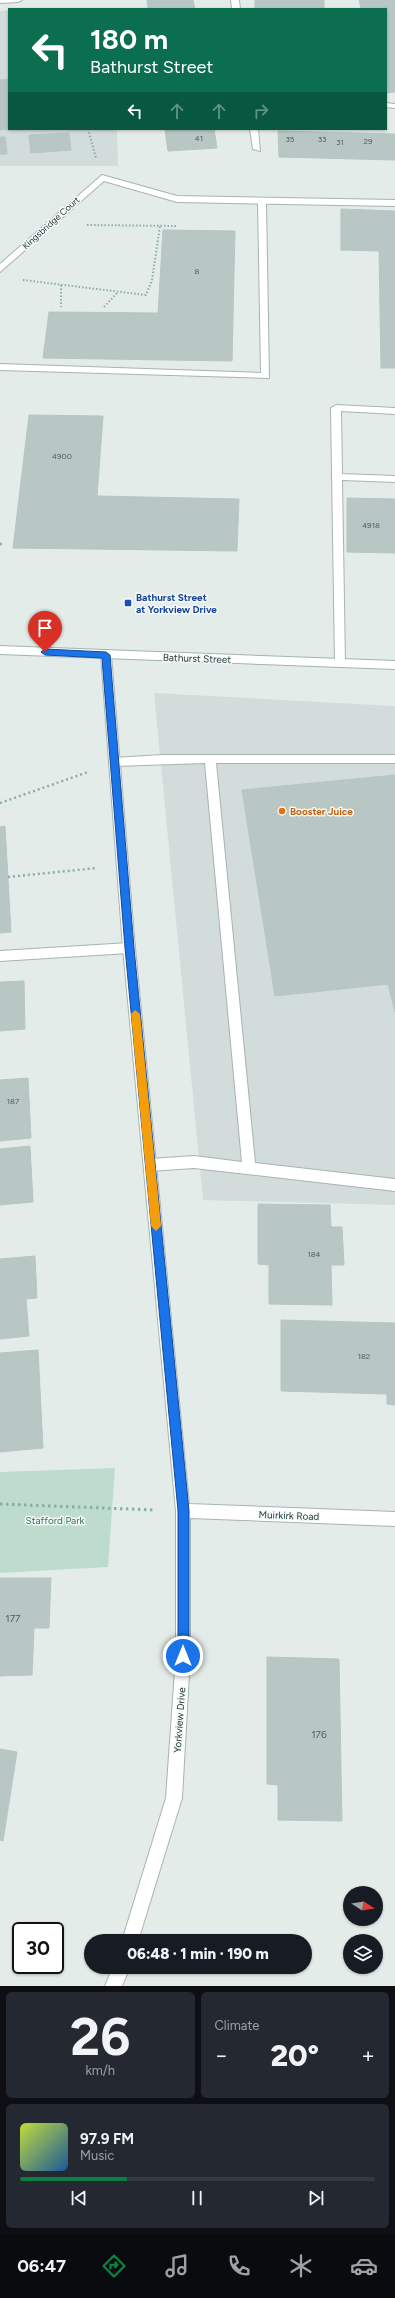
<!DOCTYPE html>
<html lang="en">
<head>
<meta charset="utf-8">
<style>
	body { margin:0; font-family:Figtree,sans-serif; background:#242831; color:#f1f3f6; height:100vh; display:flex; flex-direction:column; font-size:15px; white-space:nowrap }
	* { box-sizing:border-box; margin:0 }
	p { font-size:13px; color:#9ea1a6 }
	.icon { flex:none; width:22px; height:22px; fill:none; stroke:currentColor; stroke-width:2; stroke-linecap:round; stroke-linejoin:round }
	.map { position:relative; height:1986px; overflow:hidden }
	.drawer { display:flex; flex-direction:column; gap:6px; padding:6px; background:#0d0f14; flex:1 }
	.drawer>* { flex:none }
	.banner { position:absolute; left:8px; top:8px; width:379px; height:122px; border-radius:0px; box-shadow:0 1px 3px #0004; background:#0b6e4f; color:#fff; overflow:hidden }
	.needle { width:26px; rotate:102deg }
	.controls { position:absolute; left:343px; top:1886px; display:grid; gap:8px }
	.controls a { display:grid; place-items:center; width:40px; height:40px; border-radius:50%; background:#171b24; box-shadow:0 1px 3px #0004; font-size:20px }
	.speed { position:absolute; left:12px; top:1922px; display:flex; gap:8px; font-size:20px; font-weight:700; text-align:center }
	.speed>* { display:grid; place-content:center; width:52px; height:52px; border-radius:50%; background:#171b24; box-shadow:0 1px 3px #0004; line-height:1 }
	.speed .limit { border:2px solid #111; border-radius:6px; background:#fff; color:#111 }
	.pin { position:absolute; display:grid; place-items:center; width:34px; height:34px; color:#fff; margin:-41px -17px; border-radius:50% 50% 50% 0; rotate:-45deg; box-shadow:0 0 4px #0007 }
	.pin .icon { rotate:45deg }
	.me { position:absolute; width:44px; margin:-22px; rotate:0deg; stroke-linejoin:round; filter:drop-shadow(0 0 3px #0008) }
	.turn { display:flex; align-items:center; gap:14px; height:84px; padding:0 16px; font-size:18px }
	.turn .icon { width:52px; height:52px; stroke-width:2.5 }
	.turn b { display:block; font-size:28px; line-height:34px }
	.lanes { display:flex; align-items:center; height:38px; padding:0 16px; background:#0003; justify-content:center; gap:20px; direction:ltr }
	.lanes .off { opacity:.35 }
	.big { font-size:30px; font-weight:800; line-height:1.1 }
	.drawer .card { flex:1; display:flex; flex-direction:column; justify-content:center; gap:6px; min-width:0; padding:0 14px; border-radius:6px; background:#242831 }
	.drawer .dial { align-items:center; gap:0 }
	.dial b { font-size:52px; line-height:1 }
	.song { display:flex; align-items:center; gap:12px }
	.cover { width:48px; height:48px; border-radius:6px; background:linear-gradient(135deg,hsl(70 70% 55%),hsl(210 70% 35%)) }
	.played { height:4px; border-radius:2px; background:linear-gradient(90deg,#0b8043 30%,#363941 30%) }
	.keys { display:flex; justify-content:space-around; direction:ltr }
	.heat { display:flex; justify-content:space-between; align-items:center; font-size:22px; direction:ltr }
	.drawer .tiles { flex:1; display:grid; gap:6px; grid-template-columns:1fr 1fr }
	.card:last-child { grid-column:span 2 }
	.trip { position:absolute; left:84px; top:1934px; width:228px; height:40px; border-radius:20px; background:#171b24; box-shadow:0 1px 3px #0004; font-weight:800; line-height:40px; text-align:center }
	.tab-bar { display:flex; height:64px; justify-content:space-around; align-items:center; background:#090b0e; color:#9ea1a6 }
	.tab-bar .icon { width:28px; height:28px }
	.tab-bar .on { color:#0b8043 }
	.tab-bar b { font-size:18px; color:#f1f3f6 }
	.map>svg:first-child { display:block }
	.built { fill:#d2dcda }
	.green { fill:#bedccd }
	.building { fill:#b9c7c4; stroke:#b6c6c3 }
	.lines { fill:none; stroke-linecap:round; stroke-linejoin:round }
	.lane-casing { stroke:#a7b4b2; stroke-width:2 }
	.street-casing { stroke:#a7b4b2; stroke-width:2 }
	.secondary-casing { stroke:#9fb5b2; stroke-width:2 }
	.path-far2 { stroke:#86aeaa; stroke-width:2; stroke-dasharray:1.5 2; stroke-linecap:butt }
	.path-far1 { stroke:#86aeaa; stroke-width:2.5; stroke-dasharray:2 3; stroke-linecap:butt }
	.path { stroke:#86aeaa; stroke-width:3; stroke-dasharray:2.5 3.5; stroke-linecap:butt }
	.lane { fill:#fff; fill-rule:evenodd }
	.street { fill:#fff; fill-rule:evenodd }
	.secondary { fill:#fff; fill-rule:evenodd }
	.route { fill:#1a73e8; stroke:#114b97 }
	.slow { fill:#f59e0b }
	.transit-dot { fill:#1a4fb4; stroke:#f4f9f8; stroke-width:1.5 }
	.food-dot { fill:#e8710a; stroke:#f4f9f8; stroke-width:1.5 }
	.labels { text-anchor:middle; stroke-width:3; stroke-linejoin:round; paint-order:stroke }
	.number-label { font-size:8px; fill:#49605e }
	.far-street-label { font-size:9px; fill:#243d3c; stroke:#f4f9f8 }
	.transit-label { font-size:10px; font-weight:bold; fill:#164399; stroke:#f4f9f8; text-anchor:start }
	.street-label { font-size:10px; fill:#243d3c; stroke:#f4f9f8 }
	.food-label { font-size:10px; font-weight:bold; fill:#c56008; stroke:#f4f9f8; text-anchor:start }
	.park-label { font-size:10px; fill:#307258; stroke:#f4f9f8 }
	.near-number-label { font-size:10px; fill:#49605e }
</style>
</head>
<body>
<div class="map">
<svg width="395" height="1986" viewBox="0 0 395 1986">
	<rect width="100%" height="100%" fill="#e4ecea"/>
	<g class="built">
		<path d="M9,10V129H117L118,166H0V11Z"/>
		<path d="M154,693L395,706V1205L203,1200Z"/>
	</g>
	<path class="green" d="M115,1468L108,1567L0,1573V1472Z"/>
	<g class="building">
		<path d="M147,0H193L195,9H148Z"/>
		<rect x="255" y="0" width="69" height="9"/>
		<path d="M359,0H395V92L386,93V9H361Z"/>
		<path d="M9,79L10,129L0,130V80Z"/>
		<path d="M165,129H214L217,148L168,151Z"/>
		<path d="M278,131L395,134V160L279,157Z"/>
		<path d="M69,133L71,150L31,153L29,135Z"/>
		<path d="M0,137H5L7,154H0Z"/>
		<path d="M341,209L395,211V368H381L379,251L341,250Z"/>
		<path d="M163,230L235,231L232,361L43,358L49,312L158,313Z"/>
		<path d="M29,415L103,416L97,496L239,499L237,551L13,548Z"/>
		<path d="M347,498L395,499V553L347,552Z"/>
		<path d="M395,775V1012L388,984L275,996L242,790Z"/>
		<path d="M5,826L11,932L0,933V827Z"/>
		<path d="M24,981L25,1029L0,1031V982Z"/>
		<path d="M28,1078L31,1138L0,1141V1080Z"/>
		<path d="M30,1146L33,1202L0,1205V1149Z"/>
		<path d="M258,1204L330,1205L331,1227H342L344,1265H331L332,1305L269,1304V1265L258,1264Z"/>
		<path d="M35,1256L37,1298L26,1299L29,1336L0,1339V1259Z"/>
		<path d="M281,1320L395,1323V1405L387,1404V1394L281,1391Z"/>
		<path d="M38,1350L43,1448L0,1452V1353Z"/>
		<path d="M0,1578H51L49,1628H34L32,1675L0,1676Z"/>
		<path d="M267,1657L339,1659L342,1821L278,1820V1785L267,1784Z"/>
		<path d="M0,1749L17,1752L3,1841L0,1840Z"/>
	</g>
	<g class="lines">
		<g class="lane-casing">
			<g id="lane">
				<path d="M0,0H22L18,2L0,3Z"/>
				<path d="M262,198L266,201L269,378L0,370V364L261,373L258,201Z"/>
				<path d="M336,405L395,408V414L341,411L342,474L395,476V482L342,480L345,663L340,667L335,663L331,408Z"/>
				<path d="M162,755H395V763H216L255,1163L395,1179V1191L194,1168L150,1171L145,1169L144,1165L145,1161L150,1159L194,1156L242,1162L205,763L114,766L109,762L114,758Z"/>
				<path d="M129,943L133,945L135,948L133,951L129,953L0,961V951Z"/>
			</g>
		</g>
		<g class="street-casing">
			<g id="street">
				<path d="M231,0H239L240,9H232Z"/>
				<path d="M386,103L395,104V108L386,107Z"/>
				<path d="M250,129H258L260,151L253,149Z"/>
				<path d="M102,175L177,196L395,200V206L177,202L104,181L0,272V264Z"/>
				<path d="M106,651L111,655L135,948L189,1504L395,1512V1526L190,1518V1656L182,1798L138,1941H122L166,1798L176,1656V1511L123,948L101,655Z"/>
				<path d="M113,1967H130L122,1986H105Z"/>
			</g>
		</g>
		<g class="secondary-casing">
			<path id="secondary" d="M0,646L395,661V669L0,654Z"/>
		</g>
		<g class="path-far2">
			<path d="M88,129L96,158"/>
			<path d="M87,225L178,226"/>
			<path d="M23,280L146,295L152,280L160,226"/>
			<path d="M61,285V307"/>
			<path d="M104,307L118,292"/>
		</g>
		<g class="path-far1">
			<path d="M0,544H4"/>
			<path d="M0,803L88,772"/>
			<path d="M8,877L96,868"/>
		</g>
		<path class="path" d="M0,1504L155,1510"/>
		<use href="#lane" class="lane"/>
		<use href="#street" class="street"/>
		<use href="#secondary" class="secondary"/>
	</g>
	<path class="route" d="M45,649L106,652L110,655L134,948L189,1511V1656L187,1660L183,1661L179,1660L178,1656V1511L125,948L102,658L45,655L41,652Z"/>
	<path class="slow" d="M135,1010L140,1014L161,1226L156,1231L151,1226L131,1014Z"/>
	<rect class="transit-dot" x="124" y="599" width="8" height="8" rx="2"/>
	<circle class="food-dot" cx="282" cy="811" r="4"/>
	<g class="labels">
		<g class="number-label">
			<text x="199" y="141">41</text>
			<text x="290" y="142">35</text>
			<text x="322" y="142">33</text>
			<text x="368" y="144">29</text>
			<text x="340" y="145">31</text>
			<text x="197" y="274">8</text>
			<text x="62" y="459">4900</text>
			<text x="371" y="528">4918</text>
			<text x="13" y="1104">187</text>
			<text x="314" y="1257">184</text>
			<text x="364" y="1359">182</text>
		</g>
		<g class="far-street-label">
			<text transform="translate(51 223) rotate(-42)" y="3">Kingsbridge Court</text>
		</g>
		<g class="transit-label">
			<text x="136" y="601">Bathurst Street<tspan x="136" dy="12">at Yorkview Drive</tspan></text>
		</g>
		<g class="street-label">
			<text transform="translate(197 658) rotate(2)" y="4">Bathurst Street</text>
			<text transform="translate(289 1515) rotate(2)" y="4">Muirkirk Road</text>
			<text transform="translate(179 1720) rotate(-86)" y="4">Yorkview Drive</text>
		</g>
		<g class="food-label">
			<text x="290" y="815">Booster Juice</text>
		</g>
		<g class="park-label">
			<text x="55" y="1524">Stafford Park</text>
		</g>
		<g class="near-number-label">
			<text x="13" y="1622">177</text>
			<text x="319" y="1738">176</text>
		</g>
	</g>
</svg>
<div class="controls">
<a><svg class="needle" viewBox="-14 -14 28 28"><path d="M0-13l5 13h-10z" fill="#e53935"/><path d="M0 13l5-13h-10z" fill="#9ea1a6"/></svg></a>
<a><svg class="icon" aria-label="layers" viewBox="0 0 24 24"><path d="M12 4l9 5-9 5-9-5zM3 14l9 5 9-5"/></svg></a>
</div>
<div class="speed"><div class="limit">30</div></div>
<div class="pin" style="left:45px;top:652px;background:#d93025"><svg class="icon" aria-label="arrive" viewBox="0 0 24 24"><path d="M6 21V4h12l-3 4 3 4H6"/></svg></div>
<svg class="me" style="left:183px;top:1656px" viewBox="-20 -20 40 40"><circle r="17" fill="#1a73e8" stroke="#fff" stroke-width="3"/><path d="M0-11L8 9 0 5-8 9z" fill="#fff"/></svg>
<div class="trip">06:48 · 1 min · 190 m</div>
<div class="banner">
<div class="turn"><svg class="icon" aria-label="left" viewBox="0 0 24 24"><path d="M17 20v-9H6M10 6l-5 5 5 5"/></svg><div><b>180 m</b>Bathurst Street</div></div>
<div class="lanes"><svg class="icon" aria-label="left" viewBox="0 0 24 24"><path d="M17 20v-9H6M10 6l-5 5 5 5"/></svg><svg class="icon off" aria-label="ahead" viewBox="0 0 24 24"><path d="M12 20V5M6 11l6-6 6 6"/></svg><svg class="icon off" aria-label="ahead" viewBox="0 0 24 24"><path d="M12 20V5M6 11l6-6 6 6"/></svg><svg class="icon off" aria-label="right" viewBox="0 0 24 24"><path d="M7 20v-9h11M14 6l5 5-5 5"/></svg></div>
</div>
</div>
<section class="drawer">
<div class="tiles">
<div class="card dial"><b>26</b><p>km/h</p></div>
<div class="card"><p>Climate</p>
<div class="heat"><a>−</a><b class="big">20°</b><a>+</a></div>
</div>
<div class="card">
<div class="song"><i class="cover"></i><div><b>97.9 FM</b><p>Music</p></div></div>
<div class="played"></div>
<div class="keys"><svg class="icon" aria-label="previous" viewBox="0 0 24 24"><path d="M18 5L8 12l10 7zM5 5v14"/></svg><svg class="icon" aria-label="pause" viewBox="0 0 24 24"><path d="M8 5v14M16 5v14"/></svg><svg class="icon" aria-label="next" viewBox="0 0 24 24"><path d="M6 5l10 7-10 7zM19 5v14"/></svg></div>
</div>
</div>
</section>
<nav class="tab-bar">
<b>06:47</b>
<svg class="icon on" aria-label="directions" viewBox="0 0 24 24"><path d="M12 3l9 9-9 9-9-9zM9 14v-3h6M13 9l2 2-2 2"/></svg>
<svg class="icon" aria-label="music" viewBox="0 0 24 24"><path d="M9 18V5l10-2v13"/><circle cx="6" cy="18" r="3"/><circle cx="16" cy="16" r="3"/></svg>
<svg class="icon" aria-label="phone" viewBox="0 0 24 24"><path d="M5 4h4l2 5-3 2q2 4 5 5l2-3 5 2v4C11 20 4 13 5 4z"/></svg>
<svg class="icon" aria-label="climate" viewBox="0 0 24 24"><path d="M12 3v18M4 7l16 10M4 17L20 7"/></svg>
<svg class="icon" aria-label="car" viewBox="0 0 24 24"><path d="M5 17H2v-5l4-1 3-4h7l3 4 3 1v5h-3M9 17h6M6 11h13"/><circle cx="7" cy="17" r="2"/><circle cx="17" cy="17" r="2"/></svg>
</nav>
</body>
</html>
